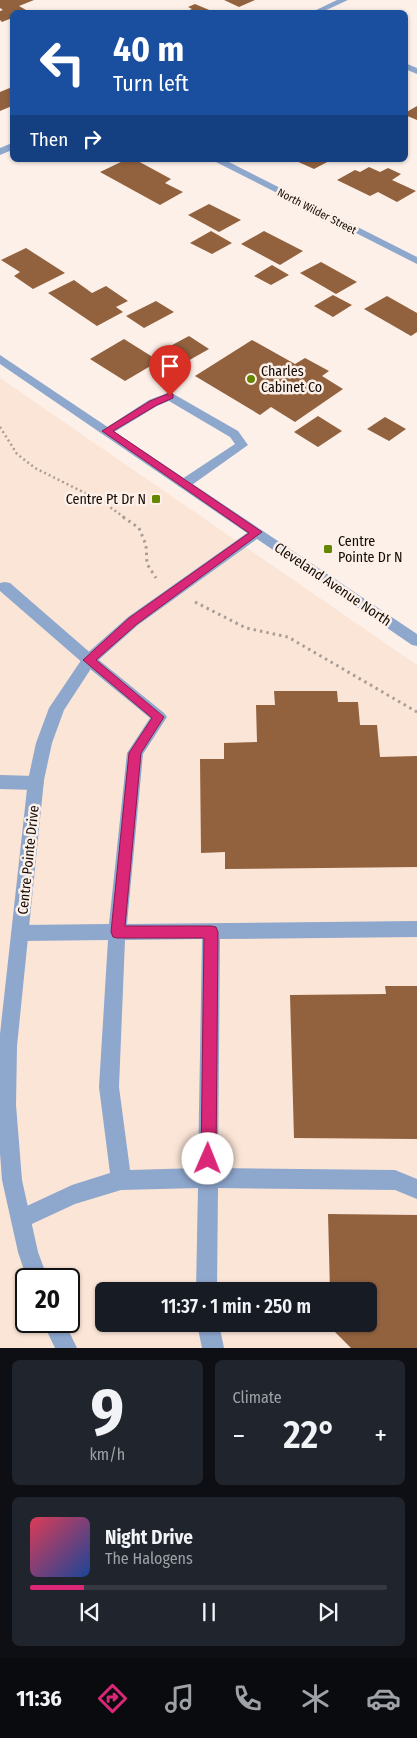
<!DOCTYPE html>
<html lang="en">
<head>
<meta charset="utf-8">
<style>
	body { margin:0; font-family:"Fira Sans Condensed",sans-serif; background:#20242c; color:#f1f3f6; height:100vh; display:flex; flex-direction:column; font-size:19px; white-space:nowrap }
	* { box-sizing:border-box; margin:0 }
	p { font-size:16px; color:#9ea1a6 }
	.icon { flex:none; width:28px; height:28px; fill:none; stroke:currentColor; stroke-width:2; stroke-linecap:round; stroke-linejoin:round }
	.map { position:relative; height:1348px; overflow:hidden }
	.details { display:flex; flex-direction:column; gap:12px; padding:12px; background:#0d0f14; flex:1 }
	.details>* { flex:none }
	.guide { position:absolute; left:10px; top:10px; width:398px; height:152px; border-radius:8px; box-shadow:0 1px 4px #0004; background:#1a4fa0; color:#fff; overflow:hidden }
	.speed { position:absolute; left:15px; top:1268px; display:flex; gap:10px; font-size:25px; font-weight:700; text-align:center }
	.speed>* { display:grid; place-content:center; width:65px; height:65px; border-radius:50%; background:#171b24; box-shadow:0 1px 4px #0004; line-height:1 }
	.speed .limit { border:2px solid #111; border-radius:8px; background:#fff; color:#111 }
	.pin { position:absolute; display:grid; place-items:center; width:42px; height:42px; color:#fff; margin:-51px -21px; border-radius:50% 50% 50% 0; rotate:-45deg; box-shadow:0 0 5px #0007 }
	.pin .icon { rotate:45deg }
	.me { position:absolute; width:55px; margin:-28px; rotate:1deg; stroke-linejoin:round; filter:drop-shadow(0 0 4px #0008) }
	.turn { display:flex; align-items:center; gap:18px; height:105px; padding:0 20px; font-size:22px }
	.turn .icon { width:65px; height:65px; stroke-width:2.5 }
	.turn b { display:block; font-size:35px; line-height:42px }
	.then { display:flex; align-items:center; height:48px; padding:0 20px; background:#0003; gap:10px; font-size:19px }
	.big { font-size:38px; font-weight:600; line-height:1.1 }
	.details .card { flex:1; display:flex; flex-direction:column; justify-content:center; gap:8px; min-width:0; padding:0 18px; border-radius:8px; background:#20242c }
	.details .dial { align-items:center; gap:0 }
	.dial b { font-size:65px; line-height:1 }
	.song { display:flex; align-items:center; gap:15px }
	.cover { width:60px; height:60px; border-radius:8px; background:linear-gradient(135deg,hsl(350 70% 55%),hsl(220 70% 35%)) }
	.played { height:5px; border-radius:2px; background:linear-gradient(90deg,#db2777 15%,#363941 15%) }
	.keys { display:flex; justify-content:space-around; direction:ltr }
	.heat { display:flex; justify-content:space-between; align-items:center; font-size:28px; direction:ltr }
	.details .tiles { flex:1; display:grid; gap:12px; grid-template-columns:1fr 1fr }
	.card:last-child { grid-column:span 2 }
	.trip { position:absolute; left:95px; top:1282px; width:282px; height:50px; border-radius:8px; background:#171b24; box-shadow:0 1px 4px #0004; font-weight:600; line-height:50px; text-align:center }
	.tab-bar { display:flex; height:80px; justify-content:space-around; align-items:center; background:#090b0e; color:#9ea1a6 }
	.tab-bar .icon { width:35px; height:35px }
	.tab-bar .on { color:#db2777 }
	.tab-bar b { font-size:22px; color:#f1f3f6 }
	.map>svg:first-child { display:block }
	.built { fill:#fbe5d7; fill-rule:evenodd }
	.building { fill:#92623f }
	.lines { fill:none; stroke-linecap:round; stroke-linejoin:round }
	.path-far1 { stroke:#a99e97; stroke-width:2.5; stroke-dasharray:2 3; stroke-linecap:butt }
	.path { stroke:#a99e97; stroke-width:3; stroke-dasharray:2.5 4; stroke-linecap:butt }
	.service { fill:#8ea7cd; fill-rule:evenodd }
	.minor { fill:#8ea7cd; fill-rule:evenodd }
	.tertiary { fill:#8ea7cd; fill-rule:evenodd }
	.route { fill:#db2777; stroke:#8e194d }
	.poi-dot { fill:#658600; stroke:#fcf0e9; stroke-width:2 }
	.labels { text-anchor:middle; stroke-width:5; stroke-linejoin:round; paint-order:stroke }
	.far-street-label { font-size:11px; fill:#130a04; stroke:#fcf0e9 }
	.poi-label { font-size:14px; fill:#130a04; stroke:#fcf0e9; text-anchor:start }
	.street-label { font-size:14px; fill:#130a04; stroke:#fcf0e9 }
</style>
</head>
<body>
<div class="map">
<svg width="417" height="1348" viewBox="0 0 417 1348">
	<rect width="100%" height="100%" fill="#fcf0e9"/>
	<path class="built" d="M0,378L417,665V1348H0ZM26,1279H69V1321H26ZM104,1291H369V1324H104Z"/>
	<g class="building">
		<path d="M0,0H34L19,6L26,10L12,12V18L2,22L0,20V11L3,10L0,8Z"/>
		<path d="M224,0H255L239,7Z"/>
		<path d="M195,4L214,12H185L192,9L188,7Z"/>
		<path d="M12,87V106L0,111V92Z"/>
		<path d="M417,106V120L405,115V113Z"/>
		<path d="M125,160H136L171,179L165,183L183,192L160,205L100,172Z"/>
		<path d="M294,160H331L314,169Z"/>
		<path d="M369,167L380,172L388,168L401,174L392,180L416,191L397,202L378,192L370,196L337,180L355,170L360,172Z"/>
		<path d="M209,204L241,220L219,232L188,215Z"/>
		<path d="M211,231L232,243L212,254L190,243Z"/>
		<path d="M264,231L303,251L280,265L241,244Z"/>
		<path d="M26,248L65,273L33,289L14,276L20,272L1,260Z"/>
		<path d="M321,262L357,282L336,294L300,273Z"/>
		<path d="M272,265L289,275L271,285L254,276Z"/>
		<path d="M74,280L92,293L106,286L128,301L116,307L123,312L97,326L48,293Z"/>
		<path d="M333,295L352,305L333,317L314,306Z"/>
		<path d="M387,296L417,313V332L411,336L364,309Z"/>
		<path d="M156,301L174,312L144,328L126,316Z"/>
		<path d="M189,336L209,349L179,366L159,352Z"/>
		<path d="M124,339L159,361L125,381L90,359Z"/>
		<path d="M252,340L295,364L305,358L329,371L322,376L343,389L295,422L271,407L260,415L195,376Z"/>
		<path d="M318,416L342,431L318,447L294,432Z"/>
		<path d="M385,417L406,429L389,441L367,429Z"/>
		<path d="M274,691H337L338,702H358L360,725H377L380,757L417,756V867L225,869V852L201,853L200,759H224V743L257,742L256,705H275Z"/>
		<path d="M385,986H417V1139L294,1138L290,995L386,994Z"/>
		<path d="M328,1214L417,1215V1348H351L332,1329L331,1324H369V1291H330Z"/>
	</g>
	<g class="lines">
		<path class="path-far1" d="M0,427L17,454L35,468L103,502L125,518"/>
		<g class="path">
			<path d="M123,517L139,528L146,545L147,564L156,578"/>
			<path d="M195,602L246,628L288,637L417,712"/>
		</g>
		<g class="service">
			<path d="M170,392L238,431L248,445L189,487H179L177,484L179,481L235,444L230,437L169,401L157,406L111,434H103L101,431L149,400Z"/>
			<path d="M5,582L10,583L94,656L164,713L167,717L143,754L127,924L417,921V937L220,939L218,1168L395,1170L417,1179V1199L395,1190L218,1188L217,1291H196L198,1188L121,1190L75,1204L21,1229L14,1226L11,1219L14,1212L72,1185L110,1173L99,1087L108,940L20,941L14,939L11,933L14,927L20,925L109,924L127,753L150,718L84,664L0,591V583ZM202,939L198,1168L130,1170L119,1087L125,940Z"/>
			<path d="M0,775L36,776L42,778L44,783L42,788L36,790L0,789Z"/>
			<path d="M197,1324H219L224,1348H202Z"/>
		</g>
		<g class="minor">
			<path d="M405,63L417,68V74L405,69Z"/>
			<path d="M212,160H225L417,257V264Z"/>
		</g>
		<g class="tertiary">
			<path d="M337,0H348L322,12H312Z"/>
			<path d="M12,143V150L0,155V148Z"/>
			<path d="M0,355L417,634V646L412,645L257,539L138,625L94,664L64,710L52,743L44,780L17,1046L16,1105L22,1180L38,1252L48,1279H27L18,1252L2,1180L0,1153V1034L28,780L36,743L49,708L84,656L128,617L247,533L0,364Z"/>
			<path d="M42,1321H64L77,1348H55Z"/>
		</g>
	</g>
	<path class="route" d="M170,393L173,394V398L157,405L113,431L262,532L137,624L96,660L164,717L141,753L125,926H211L216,927L218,932L216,1159L214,1164L208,1167L203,1164L201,1159L204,938H117L113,937L111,932L129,753L152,718L83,660L129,618L249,533L102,431L150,401Z"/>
	<g class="poi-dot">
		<circle cx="251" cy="379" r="5"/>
		<rect x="151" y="494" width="10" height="10" rx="2.5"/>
		<rect x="323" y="544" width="10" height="10" rx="2.5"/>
	</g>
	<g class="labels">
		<g class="far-street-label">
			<text transform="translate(317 211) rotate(27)" y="4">North Wilder Street</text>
		</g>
		<g class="poi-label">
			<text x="261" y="376">Charles<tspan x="261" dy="16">Cabinet Co</tspan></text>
			<text x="146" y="504" text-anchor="end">Centre Pt Dr N</text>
			<text x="338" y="546">Centre<tspan x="338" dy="16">Pointe Dr N</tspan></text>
		</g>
		<g class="street-label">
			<text transform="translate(333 584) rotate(34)" y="5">Cleveland Avenue North</text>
			<text transform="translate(28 860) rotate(-84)" y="5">Centre Pointe Drive</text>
		</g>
	</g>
</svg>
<div class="speed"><div class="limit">20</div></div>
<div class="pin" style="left:170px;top:396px;background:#d93025"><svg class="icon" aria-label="arrive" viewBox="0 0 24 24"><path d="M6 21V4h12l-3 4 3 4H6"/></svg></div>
<svg class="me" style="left:208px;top:1159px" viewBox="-20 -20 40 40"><circle r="19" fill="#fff"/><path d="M0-13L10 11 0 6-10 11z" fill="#db2777"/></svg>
<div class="trip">11:37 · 1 min · 250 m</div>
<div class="guide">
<div class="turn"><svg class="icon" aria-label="left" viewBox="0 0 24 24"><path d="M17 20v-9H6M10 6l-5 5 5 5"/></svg><div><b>40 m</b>Turn left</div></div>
<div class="then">Then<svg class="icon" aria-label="right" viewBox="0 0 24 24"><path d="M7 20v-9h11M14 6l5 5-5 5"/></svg></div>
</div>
</div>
<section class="details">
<div class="tiles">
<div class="card dial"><b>9</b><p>km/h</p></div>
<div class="card"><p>Climate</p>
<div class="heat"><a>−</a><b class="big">22°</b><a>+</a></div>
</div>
<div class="card">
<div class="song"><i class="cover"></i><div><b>Night Drive</b><p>The Halogens</p></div></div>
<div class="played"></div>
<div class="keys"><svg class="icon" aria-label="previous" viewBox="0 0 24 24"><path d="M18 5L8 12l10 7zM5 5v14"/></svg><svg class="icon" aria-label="pause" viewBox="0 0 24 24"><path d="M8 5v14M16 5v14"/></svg><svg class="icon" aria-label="next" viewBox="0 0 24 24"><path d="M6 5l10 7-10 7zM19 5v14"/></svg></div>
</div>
</div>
</section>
<nav class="tab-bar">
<b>11:36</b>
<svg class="icon on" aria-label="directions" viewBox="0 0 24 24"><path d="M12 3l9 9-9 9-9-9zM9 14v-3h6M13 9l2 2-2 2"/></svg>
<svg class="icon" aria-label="music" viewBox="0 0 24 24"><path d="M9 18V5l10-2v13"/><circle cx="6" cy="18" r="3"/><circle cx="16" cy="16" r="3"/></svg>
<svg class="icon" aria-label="phone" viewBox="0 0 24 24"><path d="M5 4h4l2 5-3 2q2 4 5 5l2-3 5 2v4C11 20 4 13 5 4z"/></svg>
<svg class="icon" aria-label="climate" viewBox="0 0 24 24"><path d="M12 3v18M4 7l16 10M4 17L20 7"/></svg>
<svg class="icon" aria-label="car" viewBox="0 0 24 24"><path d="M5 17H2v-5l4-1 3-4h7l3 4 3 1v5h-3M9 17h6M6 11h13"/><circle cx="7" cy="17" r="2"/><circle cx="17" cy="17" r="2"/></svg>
</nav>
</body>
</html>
